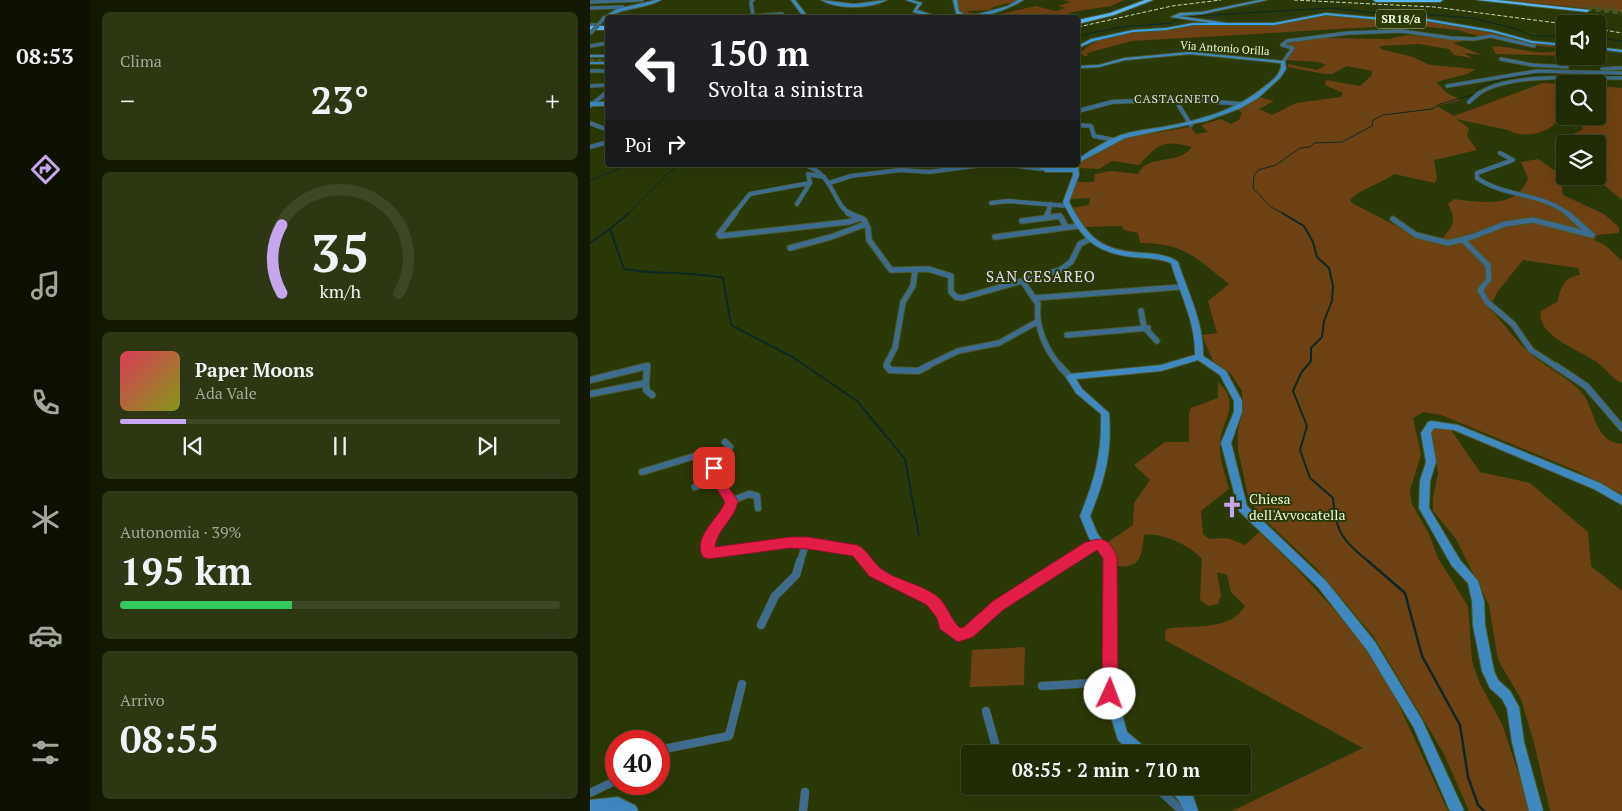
<!DOCTYPE html>
<html lang="it">
<head>
<meta charset="utf-8">
<style>
	body { margin:0; font-family:"PT Serif",serif; background:#2d3713; color:#f1f3f6; height:100vh; display:flex; flex-direction:column; font-size:19px; white-space:nowrap }
	* { box-sizing:border-box; margin:0 }
	p { font-size:16px; color:#a2a79a }
	.icon { flex:none; width:28px; height:28px; fill:none; stroke:currentColor; stroke-width:2; stroke-linecap:round; stroke-linejoin:round }
	.map { position:relative; flex:1; overflow:hidden }
	.details { display:flex; flex-direction:column; gap:12px; padding:12px; background:#121802; width:500px }
	.details>* { flex:none }
	.guide { position:absolute; left:15px; top:15px; width:475px; height:152px; border-radius:5px; box-shadow:0 5px 20px #0002,0 0 0 1px #3d4726; background:#202124; color:#fff; overflow:hidden }
	.fabs { position:absolute; left:966px; top:15px; display:grid; gap:10px }
	.fabs a { display:grid; place-items:center; width:50px; height:50px; border-radius:5px; background:#202b04; box-shadow:0 5px 20px #0002,0 0 0 1px #3d4726; font-size:25px }
	.speed { position:absolute; left:15px; top:730px; display:flex; gap:10px; font-size:25px; font-weight:700; text-align:center }
	.speed>* { display:grid; place-content:center; width:65px; height:65px; border-radius:50%; background:#202b04; box-shadow:0 5px 20px #0002,0 0 0 1px #3d4726; line-height:1 }
	.speed .limit { border:8px solid #d22; background:#fff; color:#111 }
	.pin { position:absolute; display:grid; place-items:center; width:42px; height:42px; color:#fff; margin:-21px; border-radius:10px; box-shadow:0 2px 8px #0006 }
	.me { position:absolute; width:55px; margin:-28px; rotate:2deg; stroke-linejoin:round; filter:drop-shadow(0 0 4px #0008) }
	.turn { display:flex; align-items:center; gap:18px; height:105px; padding:0 20px; font-size:22px }
	.turn .icon { width:65px; height:65px; stroke-width:2.5 }
	.turn b { display:block; font-size:35px; line-height:42px }
	.then { display:flex; align-items:center; height:48px; padding:0 20px; background:#0003; gap:10px; font-size:19px }
	.big { font-size:38px; font-weight:700; line-height:1.1 }
	.details .widget { flex:1; display:flex; flex-direction:column; justify-content:center; gap:8px; min-width:0; padding:0 18px; border-radius:8px; background:#2d3713 }
	.details .dial { align-items:center; gap:0 }
	.dial svg { height:130px; overflow:visible; fill:none; stroke:#3d4726; stroke-width:7; stroke-linecap:round; text-anchor:middle }
	.dial text { fill:#f1f3f6; stroke:none }
	.song { display:flex; align-items:center; gap:15px }
	.cover { width:60px; height:60px; border-radius:8px; background:linear-gradient(135deg,hsl(350 70% 55%),hsl(70 70% 35%)) }
	.played { height:5px; border-radius:2px; background:linear-gradient(90deg,#c7a6f0 15%,#3d4726 15%) }
	.keys { display:flex; justify-content:space-around; direction:ltr }
	.heat { display:flex; justify-content:space-between; align-items:center; font-size:28px; direction:ltr }
	.charge { height:8px; border-radius:4px; background:linear-gradient(90deg,#34c759 39%,#3d4726 0) }
	.trip { position:absolute; left:371px; top:745px; width:290px; height:50px; border-radius:5px; background:#202b04; box-shadow:0 5px 20px #0002,0 0 0 1px #3d4726; font-weight:700; line-height:50px; text-align:center }
	main { display:flex; flex:1; min-height:0 }
	.tab-bar { display:flex; flex-direction:column; width:90px; justify-content:space-around; align-items:center; background:#0d1102; color:#a2a79a }
	.tab-bar .icon { width:35px; height:35px }
	.tab-bar .selected { color:#c7a6f0 }
	.tab-bar b { font-size:22px; color:#f1f3f6 }
	.map>svg:first-child { display:block }
	.green { fill:#6d4212 }
	.lines { fill:none; stroke-linecap:round; stroke-linejoin:round }
	.stream-far2 { stroke:#0d2824; stroke-width:1 }
	.stream-far1 { stroke:#0d2824; stroke-width:2 }
	.stream { stroke:#0d2824; stroke-width:2.5 }
	.primary-tunnel { stroke:#485626; stroke-width:4.5; stroke-dasharray:4.5 2.5; stroke-linecap:butt }
	.highway-tunnel { stroke:#485626; stroke-width:5.5; stroke-dasharray:5.5 3; stroke-linecap:butt }
	.street-far4-casing { stroke:#4a5828; stroke-width:4.5 }
	.street-far3-casing { stroke:#4a5828; stroke-width:5 }
	.street-far2-casing { stroke:#4a5828; stroke-width:7 }
	.street-far1-casing { stroke:#4a5828; stroke-width:8 }
	.street-casing { stroke:#4a5828; stroke-width:9 }
	.secondary-casing { stroke:#4a5828; stroke-width:2 }
	.primary-casing { stroke:#4a5828; stroke-width:2 }
	.highway-casing { stroke:#4a5828; stroke-width:2 }
	.street-far4 { stroke:#3f6b8e; stroke-width:3 }
	.street-far3 { stroke:#3f6b8e; stroke-width:4 }
	.street-far2 { stroke:#3f6b8e; stroke-width:5 }
	.street-far1 { stroke:#3f6b8e; stroke-width:6 }
	.street { stroke:#3f6b8e; stroke-width:8 }
	.secondary { fill:#4088c0; fill-rule:evenodd }
	.primary { fill:#3d9fe7; fill-rule:evenodd }
	.highway { fill:#5ab3f8; fill-rule:evenodd }
	.rail { stroke:#c8d6b0; stroke-width:1; stroke-dasharray:4 2; stroke-linecap:butt }
	.street-bridge-casing { stroke:#4a5828; stroke-width:4.5; stroke-linecap:butt }
	.street-bridge { stroke:#3f6b8e; stroke-width:3 }
	.route { fill:#e11d48; stroke:#92132f }
	.labels { text-anchor:middle; stroke-width:4; stroke-linejoin:round; paint-order:stroke }
	.far-street-label { font-size:11px; fill:#edfad8; stroke:#2b3906 }
	.shield { fill:#2b3906; stroke:#b3c099; stroke-width:1 }
	.shield-label { font-size:12px; font-weight:bold; fill:#edfad8 }
	.far-neighbourhood-label { font-size:12px; letter-spacing:1px; fill:#e7dcf8; stroke:#2b3906 }
	.poi-label { font-size:14px; fill:#edfad8; stroke:#2b3906; text-anchor:start }
	.neighbourhood-label { font-size:15px; letter-spacing:1px; fill:#e7dcf8; stroke:#2b3906 }
</style>
</head>
<body>
<main>
<nav class="tab-bar">
<b>08:53</b>
<svg class="icon selected" aria-label="directions" viewBox="0 0 24 24"><path d="M12 3l9 9-9 9-9-9zM9 14v-3h6M13 9l2 2-2 2"/></svg>
<svg class="icon" aria-label="music" viewBox="0 0 24 24"><path d="M9 18V5l10-2v13"/><circle cx="6" cy="18" r="3"/><circle cx="16" cy="16" r="3"/></svg>
<svg class="icon" aria-label="phone" viewBox="0 0 24 24"><path d="M5 4h4l2 5-3 2q2 4 5 5l2-3 5 2v4C11 20 4 13 5 4z"/></svg>
<svg class="icon" aria-label="climate" viewBox="0 0 24 24"><path d="M12 3v18M4 7l16 10M4 17L20 7"/></svg>
<svg class="icon" aria-label="car" viewBox="0 0 24 24"><path d="M5 17H2v-5l4-1 3-4h7l3 4 3 1v5h-3M9 17h6M6 11h13"/><circle cx="7" cy="17" r="2"/><circle cx="17" cy="17" r="2"/></svg>
<svg class="icon" aria-label="filters" viewBox="0 0 24 24"><path d="M4 7h16M4 17h16"/><circle cx="9" cy="7" r="2"/><circle cx="15" cy="17" r="2"/></svg>
</nav>
<section class="details">
<div class="widget"><p>Clima</p>
<div class="heat"><a>−</a><b class="big">23°</b><a>+</a></div>
</div>
<div class="widget dial"><svg viewBox="0 0 100 80">
<path d="M14 69A42 42 0 1 1 86 69"/>
<path d="M14 69A42 42 0 0 1 14 27" stroke="#c7a6f0"/>
<text x="50" y="56" font-size="32" font-weight="700">35</text>
<text x="50" y="72" font-size="11">km/h</text>
</svg></div>
<div class="widget">
<div class="song"><i class="cover"></i><div><b>Paper Moons</b><p>Ada Vale</p></div></div>
<div class="played"></div>
<div class="keys"><svg class="icon" aria-label="previous" viewBox="0 0 24 24"><path d="M18 5L8 12l10 7zM5 5v14"/></svg><svg class="icon" aria-label="pause" viewBox="0 0 24 24"><path d="M8 5v14M16 5v14"/></svg><svg class="icon" aria-label="next" viewBox="0 0 24 24"><path d="M6 5l10 7-10 7zM19 5v14"/></svg></div>
</div>
<div class="widget"><p>Autonomia · 39%</p><b class="big">195 km</b><div class="charge"></div></div>
<div class="widget"><p>Arrivo</p><b class="big">08:55</b></div>
</section>
<div class="map">
<svg width="1032" height="811" viewBox="0 0 1032 811">
	<rect width="100%" height="100%" fill="#2b3906"/>
	<g class="green">
		<path d="M367,0H429L423,4L418,3L400,8L404,10L378,11L377,12L388,14L378,16L370,12Z"/>
		<path d="M474,0H534L521,6L482,12L478,14L481,17H396L446,6L466,11L475,8L468,6L481,2Z"/>
		<path d="M915,0H1032V12Z"/>
		<path d="M727,15L772,17L791,21L835,20L896,31L944,43L975,46V56L906,54L902,47C919,44 956,60 969,48L949,46L900,35L888,36L868,30L818,25L542,41L497,53L498,56H493L491,52C512,31 547,33 575,30C588,29 600,25 613,24C652,23 689,27 727,15Z"/>
		<path d="M817,35L878,40L863,43L892,55L874,53L882,58L864,55L859,49L829,44L789,46L791,49L823,57L840,65L886,69L877,74L846,82L857,93L871,100L847,106L864,116L953,83L975,84V113L965,116V124C952,135 932,138 918,130L866,119L879,128L877,136L887,150L844,160L847,178L845,183L804,174C791,184 771,188 760,200L762,203L820,233L850,242C862,226 868,223 858,204L864,199C890,202 927,210 938,178L931,162L948,159L976,178L972,187L973,195L1014,214L1029,227V233L1007,235L1004,240L1015,245L1032,261V383C1020,377 1018,371 1008,363C994,352 945,336 951,311L967,302C972,287 973,277 990,275L988,268L933,260L908,291L899,308C914,323 926,342 943,356C959,369 978,377 992,393C1006,410 1003,441 1032,444V494L987,471L851,415L834,412L823,418L831,455L820,490L822,504L839,534L848,558L878,606L882,661L889,682L912,724L941,811H879L854,754L784,637L726,568L674,519L659,500L648,450V429L653,411L652,391L642,375L623,361L612,335L627,333L618,301L639,284C606,258 595,243 550,243L548,233L534,230L532,226L491,227L481,208L499,205L500,198L480,199L485,182H504L505,174L521,171L548,174C559,153 588,166 602,147C573,139 568,144 549,165L522,161L509,169L489,168V163C505,156 518,144 534,138L600,127L606,134L618,132L611,125L631,119L641,124L649,120L652,113L647,109L669,97L684,101L669,109L682,115L706,103L751,97L753,93L735,85L736,80L770,86L782,75V71L757,66L742,74H734L698,67V64L727,70L736,65L728,62L696,60L705,48L697,44L699,41L730,38L798,39Z"/>
		<path d="M1008,86L1032,88V200L1003,176H1008V144H975V155L972,152L974,138L992,130L993,116H1008Z"/>
		<path d="M628,382C652,404 632,418 630,443C629,458 635,474 639,489L611,511L613,534L619,539L637,538L655,545L669,532L702,564L764,631L805,697L858,811H642L773,748L575,640L576,629C601,624 641,632 655,606L641,592L637,575L627,572L631,596L628,604L618,606L610,600L612,559C601,546 571,532 554,535C551,555 552,569 526,566L518,542L543,525L544,503L560,480L544,465L575,442H599V413L601,408L628,398Z"/>
		<path d="M845,426L861,430L890,472L940,483L998,532L1001,566L1032,591V811H960L944,743L931,699L908,660L899,605L866,539L843,511V497L848,473L841,436Z"/>
		<path d="M435,647L434,685L380,687L382,650Z"/>
	</g>
	<g class="lines">
		<g class="stream-far2">
			<path d="M488,36L530,27L582,23L590,17L740,8L795,14L820,13L881,18L923,28L942,36H975"/>
			<path d="M1008,38L1032,41"/>
			<path d="M985,73L1032,76"/>
			<path d="M0,181L37,165"/>
			<path d="M38,214L77,174L89,165"/>
			<path d="M694,214L681,207L663,188L664,176L668,170L686,165L710,148L720,147L724,143L752,142L782,126L783,120L793,115L842,109L850,104L886,94L888,87C918,75 948,74 980,73"/>
		</g>
		<g class="stream-far1">
			<path d="M39,213L20,229L34,269C67,275 100,271 133,278L141,325L204,358L267,401L315,459L329,536"/>
			<path d="M692,213L714,226L723,242L727,257L739,268L743,286L742,301L734,321L732,337L721,348V361L711,373L703,391L717,426L710,450L720,478L743,498C746,534 752,539 779,562"/>
			<path d="M0,243L20,229"/>
		</g>
		<path class="stream" d="M778,561L815,593L832,656L870,725L878,777L888,805L894,811"/>
		<path class="primary-tunnel" d="M0,61H18"/>
		<path class="highway-tunnel" d="M997,8L1032,12"/>
		<g class="street-far4-casing">
			<g id="street-far4">
				<path d="M163,0L161,2L163,16L192,14"/>
				<path d="M0,2L52,0"/>
				<path d="M0,8L33,7"/>
				<path d="M132,17H165"/>
				<path d="M0,25H8L14,18"/>
				<path d="M0,46L18,43"/>
				<path d="M911,59L942,65L977,67"/>
				<path d="M693,62L703,48L692,45L697,41L758,33L811,31L861,38L884,39L901,36L944,46"/>
				<path d="M1012,69L1032,68"/>
				<path d="M0,71H18"/>
				<path d="M0,86L18,85"/>
				<path d="M857,86L947,71L1032,73"/>
				<path d="M15,95L18,92"/>
				<path d="M887,95C915,72 997,78 1032,78"/>
			</g>
		</g>
		<g class="street-far3-casing">
			<g id="street-far3">
				<path d="M879,102L889,93"/>
				<path d="M0,106L16,93"/>
				<path d="M589,106L601,125"/>
				<path d="M488,111L522,102L591,99L651,104"/>
				<path d="M0,123L18,130"/>
				<path d="M488,125L501,126L504,136L524,140"/>
				<path d="M0,147L18,142"/>
				<path d="M910,153L923,160L887,173V178C914,197 953,193 978,214"/>
				<path d="M215,165C245,175 243,206 261,214"/>
				<path d="M420,165L451,169"/>
				<path d="M239,183L261,176L311,170L339,172L392,165"/>
				<path d="M401,203L418,201L478,206"/>
				<path d="M207,204L220,183"/>
				<path d="M144,214L160,194L220,183L218,174L234,177"/>
				<path d="M457,214L461,204"/>
			</g>
		</g>
		<g class="street-far2-casing">
			<g id="street-far2">
				<path d="M145,213L129,234L130,236L258,222L271,218"/>
				<path d="M258,213L274,220L278,228L279,240L301,270L338,269L361,276V292L366,297L372,298L470,270L481,262L490,244L498,240"/>
				<path d="M456,218L458,213"/>
				<path d="M803,219L826,235L858,243L882,237L915,224L943,220L1002,235L977,213"/>
				<path d="M432,221L470,216L476,227"/>
				<path d="M405,237L488,226"/>
				<path d="M873,240L898,265L899,279L890,290L897,302L923,324L941,350L967,367"/>
				<path d="M200,248L241,237L276,224"/>
				<path d="M433,282L448,304C445,326 456,351 471,367"/>
				<path d="M444,298L591,287"/>
				<path d="M551,311L554,327L567,341"/>
				<path d="M477,335L558,328"/>
				<path d="M52,367H57"/>
				<path d="M298,367L296,365L305,348L313,302L323,286L325,271"/>
				<path d="M335,367L368,351L409,343L447,322"/>
			</g>
		</g>
		<g class="street-far1-casing">
			<g id="street-far1">
				<path d="M297,366L300,370L328,371L338,366"/>
				<path d="M470,366L480,377"/>
				<path d="M966,366L996,386L1032,428"/>
				<path d="M0,380L57,366"/>
				<path d="M56,383V390L62,395"/>
				<path d="M0,394L56,383L57,366"/>
				<path d="M124,468L140,447L135,442"/>
				<path d="M52,472L115,453L121,458L130,483L141,501L119,536L118,553L200,543H218L267,551L276,562"/>
				<path d="M105,487L127,477"/>
				<path d="M141,501L159,494L167,496L168,508"/>
				<path d="M210,562L216,543"/>
				<path d="M475,562L499,547L510,543"/>
			</g>
		</g>
		<g class="street-casing">
			<g id="street">
				<path d="M275,561C291,583 318,583 339,599C352,610 348,616 355,625C358,629 364,632 368,635L378,632L408,605L477,561"/>
				<path d="M171,625L185,596L206,575L210,561"/>
				<path d="M452,686L503,683L513,689L516,698"/>
				<path d="M396,711L408,754"/>
				<path d="M69,750L139,736L152,684"/>
				<path d="M377,778H380"/>
				<path d="M565,786L592,811"/>
				<path d="M0,793L23,782L26,774"/>
				<path d="M213,811L215,792"/>
			</g>
		</g>
		<g class="secondary-casing">
			<g id="secondary">
				<path d="M66,0H71C53,10 35,6 15,19L12,18L27,9Z"/>
				<path d="M201,0H205L219,18H214Z"/>
				<path d="M231,0L264,4L297,0C279,9 249,10 231,0Z"/>
				<path d="M316,0H322L332,3L327,10L353,18H344L323,12L328,4Z"/>
				<path d="M363,0H367L369,11L378,17L418,6L428,0H433C422,8 386,22 372,17C370,16 368,14 366,13Z"/>
				<path d="M669,0H677L612,14L588,16L637,23L635,25L581,17L590,13L612,12Z"/>
				<path d="M99,15L111,18H58L60,17Z"/>
				<path d="M125,17L134,18H123Z"/>
				<path d="M600,52L693,61L695,62L696,69L690,78L668,98L651,108L616,121L535,138L488,163V159C501,150 516,141 531,135C544,131 559,129 573,127C610,120 645,111 674,87C682,81 692,74 691,63L600,54L535,60L509,67L488,68V66L509,65L535,58Z"/>
				<rect x="0" y="55" width="18" height="2"/>
				<rect x="0" y="62" width="18" height="2"/>
				<rect x="0" y="102" width="18" height="4"/>
				<path d="M488,164L489,175L479,202C498,239 512,251 554,253C565,254 579,255 588,262C598,293 614,323 613,356L636,371L652,401V412L641,443L657,506L736,581L785,642L832,720L874,811H860L824,728L777,650L728,587L649,511L631,443L644,412V401L630,375L608,360L571,371L486,379L492,389L519,413C522,454 515,479 500,516L507,533L525,557L526,694L537,732L557,749L558,754H542L528,740L514,694L515,558L499,538L490,516C505,479 512,454 511,414L486,393L476,377L480,374L571,365L605,355C606,323 590,294 581,263C568,258 556,258 542,257C502,252 490,236 473,202L483,175V172H456L444,165H451L457,168H482V165Z"/>
				<path d="M841,421L868,425L1010,483L1032,496V505L1004,489L864,430L844,428L841,433L846,462L840,481L839,508L870,560L888,581L894,601L895,625L904,671L908,680L920,691L929,707L934,742L953,811H939L922,742L917,708L912,699L900,688L892,671L883,625L882,601L878,583L862,566L829,508L830,481L836,462L831,433L838,422Z"/>
				<path d="M578,786H595L602,793L608,811H594C590,798 583,797 578,786Z"/>
				<path d="M28,797L46,806L48,811H0V800Z"/>
			</g>
		</g>
		<g class="primary-casing">
			<g id="primary">
				<path d="M736,13L792,18H831L902,30L942,41L975,44V46L942,43L902,32L831,20H792L736,15L684,25H603L576,30L543,32L504,41L488,48V46L501,39L543,30L576,28L603,23H684Z"/>
				<path d="M1008,47L1032,50V52L1008,49Z"/>
			</g>
		</g>
		<g class="highway-casing">
			<g id="highway">
				<path d="M555,0H563L524,15L488,24V20L520,13Z"/>
				<path d="M783,0H853L850,2H786Z"/>
				<path d="M887,0H907L1000,10L997,12Z"/>
				<rect x="0" y="26" width="18" height="4"/>
			</g>
		</g>
		<use href="#street-far4" class="street-far4"/>
		<use href="#street-far3" class="street-far3"/>
		<use href="#street-far2" class="street-far2"/>
		<use href="#street-far1" class="street-far1"/>
		<use href="#street" class="street"/>
		<use href="#secondary" class="secondary"/>
		<use href="#primary" class="primary"/>
		<use href="#highway" class="highway"/>
		<g class="rail">
			<path d="M704,0L844,7L975,24"/>
			<path d="M488,27L582,6L631,0"/>
			<path d="M1008,29L1032,33"/>
		</g>
		<g class="street-bridge-casing">
			<path id="street-bridge" d="M1,33L8,25"/>
		</g>
		<use href="#street-bridge" class="street-bridge"/>
	</g>
	<path class="route" d="M124,463L128,465L135,482L148,501C145,519 127,529 125,547L200,537H218L267,545C277,549 281,560 289,567C305,581 331,583 348,597C358,606 360,619 370,628L374,627L403,601L494,543C513,536 518,538 527,557L528,694L525,699L520,701L514,699L512,694L513,558L507,550L413,610L383,637L368,642L350,629L347,618L337,605L279,576L263,556L218,549L200,548L118,559L113,557C102,536 129,519 135,502L123,483L118,468Z"/>
	<defs>
		<g id="church-bare" transform="scale(1.725)"><path d="M-1.2-6h2.4v3.5h3.3v2.4h-3.3V6h-2.4V-.1h-3.3v-2.4h3.3Z" fill="#c7a6f0" stroke="#2b3906" stroke-width="2.5" paint-order="stroke"/></g>
	</defs>
	<g fill-rule="evenodd">
		<use href="#church-bare" x="642" y="507"/>
	</g>
	<g class="labels">
		<g class="far-street-label">
			<text transform="translate(635 48) rotate(4)" y="4">Via Antonio Orilla</text>
		</g>
		<rect class="shield" x="786" y="9.5" width="50" height="19" rx="4"/>
		<g class="shield-label">
			<text x="811" y="23">SR18/a</text>
		</g>
		<g class="far-neighbourhood-label">
			<text x="587" y="103">CASTAGNETO</text>
		</g>
		<g class="poi-label">
			<text x="659" y="504">Chiesa<tspan x="659" dy="16">dell'Avvocatella</tspan></text>
		</g>
		<g class="neighbourhood-label">
			<text x="451" y="282">SAN CESAREO</text>
		</g>
	</g>
</svg>
<div class="fabs">
<a><svg class="icon" aria-label="sound" viewBox="0 0 24 24"><path d="M4 9h4l5-4v14l-5-4H4zM17 9q2 3 0 6"/></svg></a>
<a><svg class="icon" aria-label="search" viewBox="0 0 24 24"><circle cx="10" cy="10" r="6"/><path d="M15 15l6 6"/></svg></a>
<a><svg class="icon" aria-label="layers" viewBox="0 0 24 24"><path d="M12 4l9 5-9 5-9-5zM3 14l9 5 9-5"/></svg></a>
</div>
<div class="speed"><div class="limit">40</div></div>
<div class="pin" style="left:124px;top:468px;background:#d93025"><svg class="icon" aria-label="arrive" viewBox="0 0 24 24"><path d="M6 21V4h12l-3 4 3 4H6"/></svg></div>
<svg class="me" style="left:520px;top:694px" viewBox="-20 -20 40 40"><circle r="19" fill="#fff"/><path d="M0-13L10 11 0 6-10 11z" fill="#e11d48"/></svg>
<div class="trip">08:55 · 2 min · 710 m</div>
<div class="guide">
<div class="turn"><svg class="icon" aria-label="left" viewBox="0 0 24 24"><path d="M17 20v-9H6M10 6l-5 5 5 5"/></svg><div><b>150 m</b>Svolta a sinistra</div></div>
<div class="then">Poi<svg class="icon" aria-label="right" viewBox="0 0 24 24"><path d="M7 20v-9h11M14 6l5 5-5 5"/></svg></div>
</div>
</div>
</main>
</body>
</html>
